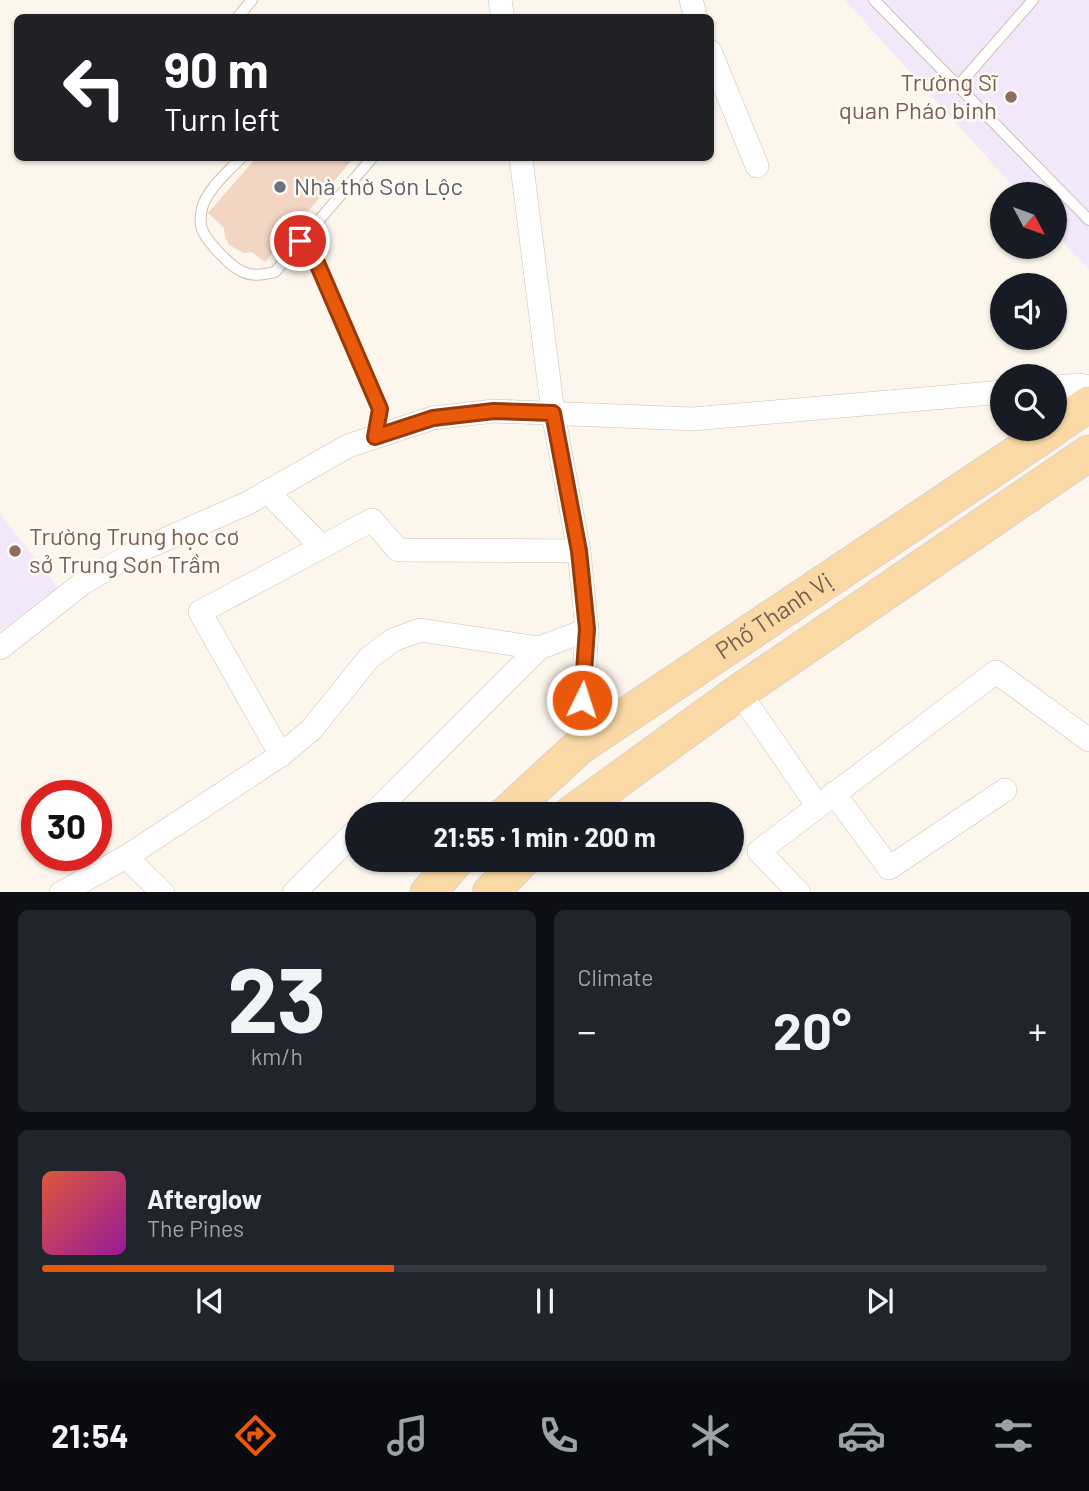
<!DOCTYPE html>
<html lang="en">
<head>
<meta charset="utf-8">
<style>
	body { margin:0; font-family:Barlow,sans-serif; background:#20242c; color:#f1f3f6; height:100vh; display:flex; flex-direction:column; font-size:26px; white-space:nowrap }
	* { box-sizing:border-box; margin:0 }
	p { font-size:23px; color:#9ea1a6 }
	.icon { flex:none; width:38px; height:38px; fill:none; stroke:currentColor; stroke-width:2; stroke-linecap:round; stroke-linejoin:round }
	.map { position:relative; height:892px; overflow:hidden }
	.panel { display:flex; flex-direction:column; gap:18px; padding:18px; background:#0d0f14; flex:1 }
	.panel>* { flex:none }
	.guide { position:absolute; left:14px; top:14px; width:700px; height:147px; border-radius:10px; box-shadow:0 2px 5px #0004; background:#202124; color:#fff; overflow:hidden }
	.needle { width:46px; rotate:131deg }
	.tools { position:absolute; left:990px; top:182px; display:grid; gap:14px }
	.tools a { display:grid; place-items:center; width:77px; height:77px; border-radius:50%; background:#171b24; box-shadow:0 2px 5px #0004; font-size:35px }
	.speed { position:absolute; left:21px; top:780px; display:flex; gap:14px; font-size:35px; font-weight:700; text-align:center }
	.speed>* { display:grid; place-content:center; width:91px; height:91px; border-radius:50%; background:#171b24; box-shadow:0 2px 5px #0004; line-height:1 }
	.speed .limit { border:10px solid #d22; background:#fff; color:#111 }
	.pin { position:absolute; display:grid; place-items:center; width:60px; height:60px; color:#fff; margin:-30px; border:4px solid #fff; border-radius:50%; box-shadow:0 2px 7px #0007 }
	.me { position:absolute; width:77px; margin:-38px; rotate:4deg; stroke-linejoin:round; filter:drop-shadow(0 0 5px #0008) }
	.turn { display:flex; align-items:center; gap:24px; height:147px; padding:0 35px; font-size:32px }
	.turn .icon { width:91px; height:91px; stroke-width:2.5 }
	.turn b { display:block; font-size:49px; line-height:60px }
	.big { font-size:52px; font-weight:700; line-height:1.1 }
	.panel .tile { flex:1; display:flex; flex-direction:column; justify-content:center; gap:10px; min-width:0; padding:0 24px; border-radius:10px; background:#20242c }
	.panel .dial { align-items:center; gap:0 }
	.dial b { font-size:91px; line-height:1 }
	.song { display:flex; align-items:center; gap:21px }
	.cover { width:84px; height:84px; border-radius:10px; background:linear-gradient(135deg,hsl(10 70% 55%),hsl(300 70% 35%)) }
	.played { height:7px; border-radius:4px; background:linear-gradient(90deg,#ea580c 35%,#363941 35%) }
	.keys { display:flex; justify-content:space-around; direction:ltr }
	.heat { display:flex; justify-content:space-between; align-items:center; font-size:38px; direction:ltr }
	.panel .tiles { flex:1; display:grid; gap:18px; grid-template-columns:1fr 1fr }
	.tile:last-child { grid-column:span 2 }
	.trip { position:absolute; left:345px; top:802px; width:399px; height:70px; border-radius:35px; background:#171b24; box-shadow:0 2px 5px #0004; font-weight:700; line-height:70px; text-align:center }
	.tabs { display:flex; height:112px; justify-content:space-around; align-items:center; background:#090b0e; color:#9ea1a6 }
	.tabs .icon { width:49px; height:49px }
	.tabs .current { color:#ea580c }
	.tabs b { font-size:32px; color:#f1f3f6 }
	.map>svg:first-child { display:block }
	.education { fill:#f3e8fa }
	.building { fill:#f3d5c3 }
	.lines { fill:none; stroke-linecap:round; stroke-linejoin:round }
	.service-casing { stroke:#d1beb0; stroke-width:12 }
	.minor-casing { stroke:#d1beb0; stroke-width:24 }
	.primary-casing { stroke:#dad1cd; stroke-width:37 }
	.service { stroke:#fff; stroke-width:10 }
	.minor { stroke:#fff; stroke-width:23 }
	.primary { stroke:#fbd9a5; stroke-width:35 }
	.route-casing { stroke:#983908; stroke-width:18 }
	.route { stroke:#ea580c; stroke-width:12 }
	.education-dot { fill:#8d6e63; stroke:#fffaf3; stroke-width:2.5 }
	.worship-dot { fill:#6b7280; stroke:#fffaf3; stroke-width:2.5 }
	.labels { text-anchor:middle; stroke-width:5; stroke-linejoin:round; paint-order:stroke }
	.education-label { font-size:24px; fill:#785e54; stroke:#fffaf3; text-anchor:end }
	.worship-label { font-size:24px; fill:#5b616d; stroke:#fffaf3; text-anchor:start }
	.street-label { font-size:24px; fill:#7a5c4d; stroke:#fffaf3 }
</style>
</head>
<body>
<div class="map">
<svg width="1089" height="893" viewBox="0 0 1089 893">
	<rect width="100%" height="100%" fill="#fdf6ec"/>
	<g class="education">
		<path d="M845,0H1089V270L1055,233V194H1020Z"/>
		<path d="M0,514L58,588L0,631Z"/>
	</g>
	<path class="building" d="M256,158H347L351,161L265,262L252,252L244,253L229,245L225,237L224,228L208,213Z"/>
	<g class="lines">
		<g class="service-casing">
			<g id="service">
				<path d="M874,0L1089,220"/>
				<path d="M237,18L252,0"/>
				<path d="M958,86L1033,0"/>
				<path d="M241,158C227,173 208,188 202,208C201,213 200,220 201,225C203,239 230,266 243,272C254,277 264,274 275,272L372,158"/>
				<path d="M300,241L311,249L380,409L375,437"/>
			</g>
		</g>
		<g class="minor-casing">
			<g id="minor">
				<path d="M500,0L503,18"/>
				<path d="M691,0L696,18"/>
				<path d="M710,51L757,166"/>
				<path d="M521,158L553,413L579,551L587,630L579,747"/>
				<path d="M1055,387L1080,385L1089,387"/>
				<path d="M268,492L322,547"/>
				<path d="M0,648L83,583L134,553L248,503L348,446L433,418L494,411L693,419L1003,392"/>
				<path d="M739,692L817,805"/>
				<path d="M281,755L200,612L372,520L398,550L579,551"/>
				<path d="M834,793L889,868L1005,790"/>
				<path d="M373,814L539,648L587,630"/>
				<path d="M126,857L163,893"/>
				<path d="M61,893L126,857L281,755L311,730L369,658L393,640L420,630L539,648"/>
				<path d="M294,893L357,830"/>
				<path d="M799,893L759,851L996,672L1089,740"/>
			</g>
		</g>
		<g class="primary-casing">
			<g id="primary">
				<path d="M1055,427L1089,404"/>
				<path id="s1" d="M506,814L579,747L1053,429"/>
				<path d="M571,814L739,692L1089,453"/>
				<path d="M428,893L457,859"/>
				<path d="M490,893L523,859"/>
			</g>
		</g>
		<use href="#service" class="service"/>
		<use href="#minor" class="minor"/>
		<use href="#primary" class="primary"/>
	</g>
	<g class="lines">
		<g class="route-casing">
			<path id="route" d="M300,241L311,249L380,409L375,437L433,418L494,411L553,413L579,551L587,629L582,700"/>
		</g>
		<use href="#route" class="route"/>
	</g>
	<g class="education-dot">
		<circle cx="1011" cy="97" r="7"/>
		<circle cx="15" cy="551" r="7"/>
	</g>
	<circle class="worship-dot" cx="280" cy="187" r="7"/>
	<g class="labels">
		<g class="education-label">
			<text x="997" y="91">Trường Sĩ<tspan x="997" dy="28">quan Pháo binh</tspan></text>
			<text x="29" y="545" text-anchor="start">Trường Trung học cơ<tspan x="29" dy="28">sở Trung Sơn Trầm</tspan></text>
		</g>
		<g class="worship-label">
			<text x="294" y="195">Nhà thờ Sơn Lộc</text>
		</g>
		<g class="street-label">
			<text dy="8" stroke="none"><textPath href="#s1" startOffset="334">Phố Thanh Vị</textPath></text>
		</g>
	</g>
</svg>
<div class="tools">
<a><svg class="needle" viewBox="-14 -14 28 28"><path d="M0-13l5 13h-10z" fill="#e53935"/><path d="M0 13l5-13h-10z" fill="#9ea1a6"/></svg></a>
<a><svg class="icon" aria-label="sound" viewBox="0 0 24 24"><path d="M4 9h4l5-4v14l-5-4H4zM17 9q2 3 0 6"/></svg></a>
<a><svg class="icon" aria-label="search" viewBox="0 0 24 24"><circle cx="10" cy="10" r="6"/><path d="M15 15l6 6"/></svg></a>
</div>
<div class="speed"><div class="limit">30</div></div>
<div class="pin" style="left:300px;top:241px;background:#d93025"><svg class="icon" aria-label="arrive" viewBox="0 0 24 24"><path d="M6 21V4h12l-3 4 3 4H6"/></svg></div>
<svg class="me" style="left:582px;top:700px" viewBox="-20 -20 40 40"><circle r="17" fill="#ea580c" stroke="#fff" stroke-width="3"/><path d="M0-11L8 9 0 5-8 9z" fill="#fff"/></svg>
<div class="trip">21:55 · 1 min · 200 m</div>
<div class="guide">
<div class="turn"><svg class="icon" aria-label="left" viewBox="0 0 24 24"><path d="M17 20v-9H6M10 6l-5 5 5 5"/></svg><div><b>90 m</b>Turn left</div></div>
</div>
</div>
<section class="panel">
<div class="tiles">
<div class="tile dial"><b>23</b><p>km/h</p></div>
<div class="tile"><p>Climate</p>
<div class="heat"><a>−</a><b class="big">20°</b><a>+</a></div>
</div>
<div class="tile">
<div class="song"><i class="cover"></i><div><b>Afterglow</b><p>The Pines</p></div></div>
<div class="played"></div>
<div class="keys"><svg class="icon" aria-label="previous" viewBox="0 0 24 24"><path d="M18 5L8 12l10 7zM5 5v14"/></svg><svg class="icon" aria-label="pause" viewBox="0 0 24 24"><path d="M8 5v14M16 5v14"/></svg><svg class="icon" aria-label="next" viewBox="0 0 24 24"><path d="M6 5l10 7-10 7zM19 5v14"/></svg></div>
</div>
</div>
</section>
<nav class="tabs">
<b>21:54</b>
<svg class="icon current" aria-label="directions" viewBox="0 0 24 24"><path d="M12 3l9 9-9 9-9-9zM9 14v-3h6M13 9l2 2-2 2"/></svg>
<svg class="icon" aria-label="music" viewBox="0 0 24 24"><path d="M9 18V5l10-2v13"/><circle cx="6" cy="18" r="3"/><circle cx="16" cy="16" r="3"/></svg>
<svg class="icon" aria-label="phone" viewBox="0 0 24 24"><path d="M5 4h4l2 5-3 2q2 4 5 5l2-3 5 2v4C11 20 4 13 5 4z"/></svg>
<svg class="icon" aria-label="climate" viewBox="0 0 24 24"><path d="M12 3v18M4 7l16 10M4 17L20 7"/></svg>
<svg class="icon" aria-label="car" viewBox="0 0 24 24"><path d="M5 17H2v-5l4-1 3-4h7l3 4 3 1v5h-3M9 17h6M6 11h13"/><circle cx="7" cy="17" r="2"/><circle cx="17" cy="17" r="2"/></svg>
<svg class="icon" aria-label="filters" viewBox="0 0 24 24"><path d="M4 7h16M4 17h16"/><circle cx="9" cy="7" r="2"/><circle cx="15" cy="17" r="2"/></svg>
</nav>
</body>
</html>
